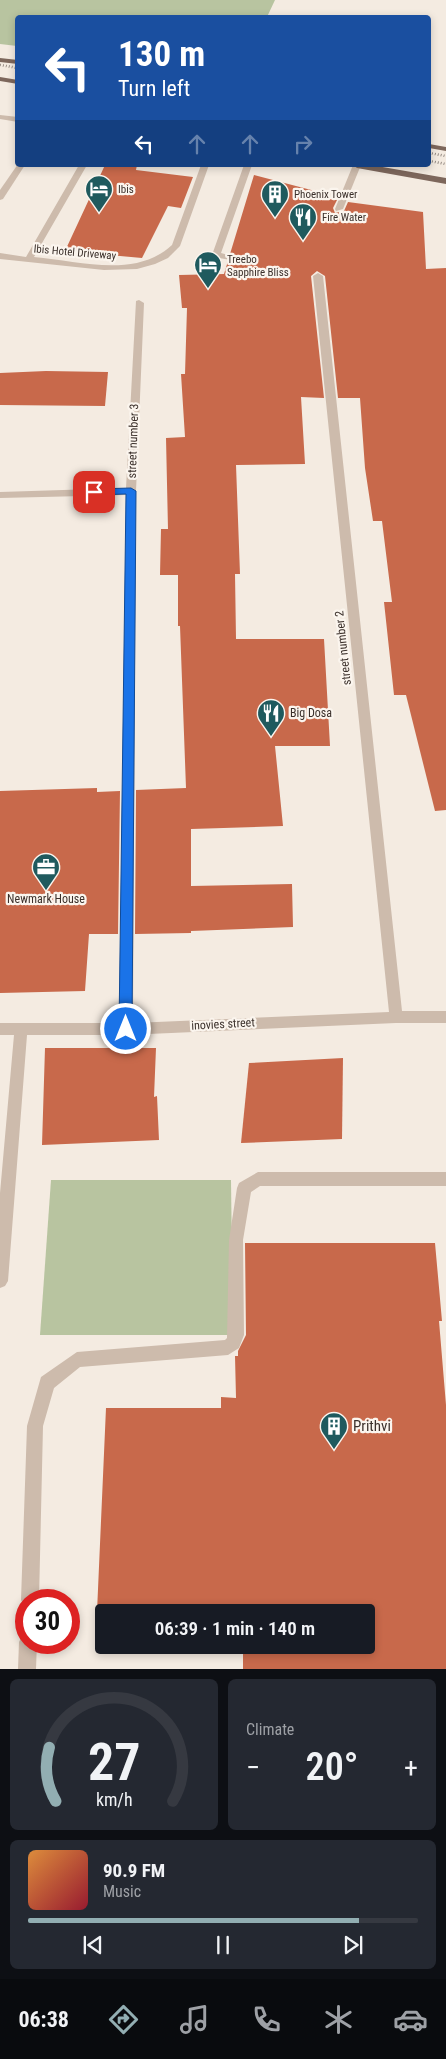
<!DOCTYPE html>
<html lang="en">
<head>
<meta charset="utf-8">
<style>
	body { margin:0; font-family:"Roboto Condensed",sans-serif; background:#242831; color:#f1f3f6; height:100vh; display:flex; flex-direction:column; font-size:19px; white-space:nowrap }
	* { box-sizing:border-box; margin:0 }
	p { font-size:16px; color:#9ea1a6 }
	.icon { flex:none; width:28px; height:28px; fill:none; stroke:currentColor; stroke-width:2; stroke-linecap:round; stroke-linejoin:round }
	.map { position:relative; height:1669px; overflow:hidden }
	.details { display:flex; flex-direction:column; gap:10px; padding:10px; background:#0d0f14; flex:1 }
	.details>* { flex:none }
	.guide { position:absolute; left:15px; top:15px; width:416px; height:152px; border-radius:5px; box-shadow:0 2px 8px #0003; background:#1a4fa0; color:#fff; overflow:hidden }
	.speed { position:absolute; left:15px; top:1589px; display:flex; gap:10px; font-size:25px; font-weight:700; text-align:center }
	.speed>* { display:grid; place-content:center; width:65px; height:65px; border-radius:50%; background:#171b24; box-shadow:0 2px 8px #0003; line-height:1 }
	.speed .limit { border:8px solid #d22; background:#fff; color:#111 }
	.pin { position:absolute; display:grid; place-items:center; width:42px; height:42px; color:#fff; margin:-21px; border-radius:10px; box-shadow:0 2px 8px #0006 }
	.me { position:absolute; width:55px; margin:-28px; rotate:0deg; stroke-linejoin:round; filter:drop-shadow(0 0 4px #0008) }
	.turn { display:flex; align-items:center; gap:18px; height:105px; padding:0 20px; font-size:22px }
	.turn .icon { width:65px; height:65px; stroke-width:2.5 }
	.turn b { display:block; font-size:35px; line-height:42px }
	.lanes { display:flex; align-items:center; height:48px; padding:0 20px; background:#0003; justify-content:center; gap:25px; direction:ltr }
	.lanes .off { opacity:.35 }
	.big { font-size:38px; font-weight:600; line-height:1.1 }
	.details .card { flex:1; display:flex; flex-direction:column; justify-content:center; gap:8px; min-width:0; padding:0 18px; border-radius:8px; background:#242831 }
	.details .dial { align-items:center; gap:0 }
	.dial svg { height:130px; overflow:visible; fill:none; stroke:#363941; stroke-width:7; stroke-linecap:round; text-anchor:middle }
	.dial text { fill:#f1f3f6; stroke:none }
	.song { display:flex; align-items:center; gap:15px }
	.cover { width:60px; height:60px; border-radius:8px; background:linear-gradient(135deg,hsl(30 70% 55%),hsl(350 70% 35%)) }
	.played { height:5px; border-radius:2px; background:linear-gradient(90deg,#92aeb2 85%,#363941 85%) }
	.keys { display:flex; justify-content:space-around; direction:ltr }
	.heat { display:flex; justify-content:space-between; align-items:center; font-size:28px; direction:ltr }
	.details .tiles { flex:1; display:grid; gap:10px; grid-template-columns:1fr 1fr }
	.card:last-child { grid-column:span 2 }
	.trip { position:absolute; left:95px; top:1604px; width:280px; height:50px; border-radius:5px; background:#171b24; box-shadow:0 2px 8px #0003; font-weight:600; line-height:50px; text-align:center }
	.menu { display:flex; height:80px; justify-content:space-around; align-items:center; background:#090b0e; color:#9ea1a6 }
	.menu .icon { width:35px; height:35px }
	.menu .active { color:#92aeb2 }
	.menu b { font-size:22px; color:#f1f3f6 }
	.map>svg:first-child { display:block }
	.green { fill:#b8c4a0 }
	.building { fill:#c8694b }
	.lines { fill:none; stroke-linecap:round; stroke-linejoin:round }
	.lane { fill:#cdbbac; fill-rule:evenodd }
	.street { fill:#cdbbac; fill-rule:evenodd }
	.primary { fill:#7d675c; fill-rule:evenodd }
	.rail { stroke:#3b302b; stroke-width:2.5; stroke-dasharray:0.5 2.5; stroke-linecap:butt }
	.route { fill:#1a73e8; stroke:#114b97 }
	.labels { text-anchor:middle; stroke-width:4.5; stroke-linejoin:round; paint-order:stroke }
	.far-poi-label { font-size:11px; fill:#3b302b; stroke:#fbf5ee; text-anchor:start }
	.far-street-label { font-size:11px; fill:#3b302b; stroke:#fbf5ee }
	.street-label { font-size:12px; fill:#3b302b; stroke:#fbf5ee }
	.poi-label { font-size:12px; fill:#3b302b; stroke:#fbf5ee; text-anchor:start }
	.near-poi-label { font-size:15px; fill:#3b302b; stroke:#fbf5ee; text-anchor:start }
</style>
</head>
<body>
<div class="map">
<svg width="446" height="1669" viewBox="0 0 446 1669">
	<rect width="100%" height="100%" fill="#f4ebe1"/>
	<g class="green">
		<path d="M0,0H275L267,17L18,18L17,46L0,44Z"/>
		<path d="M51,1180H231L233,1335H40Z"/>
	</g>
	<g class="building">
		<path d="M105,165H137L136,170L193,177L181,208L168,206L142,258L65,251Z"/>
		<path d="M254,175L315,191L314,197L337,200L333,208L335,213L344,211L348,202L423,212L426,269L446,268V810L435,811L406,695H394L384,602H392L382,521H373L365,468L360,398H338L325,276L317,271L311,276L324,398L301,397L305,464L236,465L240,574H235L236,639H324L330,746H275L283,826L191,829V886L292,884L293,927L191,931V933L135,934L136,790L186,788L180,626H178V575H160L161,529H168L166,438L185,437L181,374H185L187,308H182L179,275L224,274L228,261L236,258L237,256L230,254Z"/>
		<path d="M46,371L108,372L105,406L0,405V373Z"/>
		<path d="M97,788V792L120,791L118,934H89L85,991L0,993V791Z"/>
		<path d="M45,1048H156L154,1097L157,1096L159,1140L42,1145Z"/>
		<path d="M343,1058L342,1139L241,1143L249,1063Z"/>
		<path d="M245,1243H435L442,1321H439L446,1405V1669H243V1645H366V1612H97L106,1408H221V1397L236,1398L235,1356H238V1351L246,1335Z"/>
	</g>
	<g class="lines">
		<g class="lane">
			<path d="M79,165H87L34,257C80,261 135,279 172,245L201,165H209L180,246L168,258L155,264L137,269L104,270L0,259V253L26,257Z"/>
			<path d="M258,1172H446V1186H260L251,1192L243,1240L244,1335L239,1348L228,1355L80,1367L54,1388L43,1426L39,1600H26V1607L24,1606L21,1600L27,1426L41,1377L77,1352L225,1340L227,1338L229,1240L237,1188L239,1183Z"/>
			<path d="M26,1634V1642H37L36,1669H18L19,1642L22,1636Z"/>
		</g>
		<g class="street">
			<path d="M0,115L18,117V122L0,119Z"/>
			<path d="M18,164L25,165L3,199L0,200V190Z"/>
			<path d="M244,165H252L221,253L235,257L231,260L219,258L217,263H211L212,255Z"/>
			<path d="M353,165H361L343,209L336,211L335,209Z"/>
			<path d="M318,273L323,276L402,1011H446V1023H396L126,1035H27L8,1281L5,1286L0,1288V1193L14,1035H0V1023H119L126,495L0,498V492L126,488L136,301L139,300L144,303L136,491L133,1023L389,1012L313,276Z"/>
		</g>
		<g class="primary">
			<path d="M0,58L18,60V64L0,62Z"/>
			<path d="M0,77L18,80V84L0,81Z"/>
			<path d="M429,144L446,147V151L429,148Z"/>
			<path d="M353,165H371L446,178V184L357,168Z"/>
		</g>
		<g class="rail">
			<path d="M0,65L18,68"/>
			<path d="M429,153L446,156"/>
			<path d="M429,161L446,164"/>
		</g>
	</g>
	<path class="route" d="M131,488L136,491L132,1029L130,1032L126,1034L121,1032L119,1029L126,494L94,495L89,492L94,489Z"/>
	<defs>
		<g id="hotel-pin" transform="scale(1.4375)"><path d="M0 17L-7.5 6A9.5 9.5 0 1 1 7.5 6Z" fill="#1f5a5e" stroke="#fbf5ee"/><path d="M-6-4.5h1.5V1H6V5H4.5V3h-9V5H-6ZM-4 0a1.8 1.8 0 1 1 3.6 0ZM.5 0V-2.5h3Q6-2.5 6 0Z" fill="#fff"/></g>
		<g id="building-pin" transform="scale(1.4375)"><path d="M0 17L-7.5 6A9.5 9.5 0 1 1 7.5 6Z" fill="#1f5a5e" stroke="#fbf5ee"/><path d="M-4-6H4V6H1V3H-1V6H-4ZM-2.5-4.3h1.7v1.8h-1.7ZM.8-4.3h1.7v1.8H.8ZM-2.5-1h1.7V.8h-1.7ZM.8-1h1.7V.8H.8Z" fill="#fff"/></g>
		<g id="restaurant-pin" transform="scale(1.4375)"><path d="M0 17L-7.5 6A9.5 9.5 0 1 1 7.5 6Z" fill="#1f5a5e" stroke="#fbf5ee"/><path d="M-5-6h1v4h1v-4h1v4h1v-4h1v5L-1.5 .5V6h-2V.5L-5-1ZM5-6V6H3V1.5H1.5Q1.5-4 5-6Z" fill="#fff"/></g>
		<g id="office-pin" transform="scale(1.4375)"><path d="M0 17L-7.5 6A9.5 9.5 0 1 1 7.5 6Z" fill="#1f5a5e" stroke="#fbf5ee"/><path d="M-6-3h4V-5.5h4V-3h4V5H-6ZM-1-4.5V-3h2v-1.5ZM-6 0V1H6V0Z" fill="#fff"/></g>
	</defs>
	<g fill-rule="evenodd">
		<use href="#hotel-pin" x="99" y="189"/>
		<use href="#building-pin" x="275" y="194"/>
		<use href="#restaurant-pin" x="303" y="217"/>
		<use href="#hotel-pin" x="208" y="265"/>
		<use href="#restaurant-pin" x="271" y="713"/>
		<use href="#office-pin" x="46" y="867"/>
		<use href="#building-pin" x="334" y="1426"/>
	</g>
	<g class="labels">
		<g class="far-poi-label">
			<text x="118" y="193">Ibis</text>
			<text x="294" y="198">Phoenix Tower</text>
			<text x="322" y="221">Fire Water</text>
			<text x="227" y="263">Treebo<tspan x="227" dy="13">Sapphire Bliss</tspan></text>
		</g>
		<g class="far-street-label">
			<text transform="translate(75 252) rotate(5)" y="4">lbis Hotel Driveway</text>
		</g>
		<g class="street-label">
			<text transform="translate(133 441) rotate(-88)" y="4">street number 3</text>
			<text transform="translate(343 648) rotate(-96)" y="4">street number 2</text>
			<text transform="translate(223 1024) rotate(-3)" y="4">inovies street</text>
		</g>
		<g class="poi-label">
			<text x="290" y="717">Big Dosa</text>
			<text x="46" y="903" text-anchor="middle">Newmark House</text>
		</g>
		<g class="near-poi-label">
			<text x="353" y="1431">Prithvi</text>
		</g>
	</g>
</svg>
<div class="speed"><div class="limit">30</div></div>
<div class="pin" style="left:94px;top:492px;background:#d93025"><svg class="icon" aria-label="arrive" viewBox="0 0 24 24"><path d="M6 21V4h12l-3 4 3 4H6"/></svg></div>
<svg class="me" style="left:126px;top:1029px" viewBox="-20 -20 40 40"><circle r="17" fill="#1a73e8" stroke="#fff" stroke-width="3"/><path d="M0-11L8 9 0 5-8 9z" fill="#fff"/></svg>
<div class="trip">06:39 · 1 min · 140 m</div>
<div class="guide">
<div class="turn"><svg class="icon" aria-label="left" viewBox="0 0 24 24"><path d="M17 20v-9H6M10 6l-5 5 5 5"/></svg><div><b>130 m</b>Turn left</div></div>
<div class="lanes"><svg class="icon" aria-label="left" viewBox="0 0 24 24"><path d="M17 20v-9H6M10 6l-5 5 5 5"/></svg><svg class="icon off" aria-label="ahead" viewBox="0 0 24 24"><path d="M12 20V5M6 11l6-6 6 6"/></svg><svg class="icon off" aria-label="ahead" viewBox="0 0 24 24"><path d="M12 20V5M6 11l6-6 6 6"/></svg><svg class="icon off" aria-label="right" viewBox="0 0 24 24"><path d="M7 20v-9h11M14 6l5 5-5 5"/></svg></div>
</div>
</div>
<section class="details">
<div class="tiles">
<div class="card dial"><svg viewBox="0 0 100 80">
<path d="M14 69A42 42 0 1 1 86 69"/>
<path d="M14 69A42 42 0 0 1 10 36" stroke="#92aeb2"/>
<text x="50" y="56" font-size="32" font-weight="700">27</text>
<text x="50" y="72" font-size="11">km/h</text>
</svg></div>
<div class="card"><p>Climate</p>
<div class="heat"><a>−</a><b class="big">20°</b><a>+</a></div>
</div>
<div class="card">
<div class="song"><i class="cover"></i><div><b>90.9 FM</b><p>Music</p></div></div>
<div class="played"></div>
<div class="keys"><svg class="icon" aria-label="previous" viewBox="0 0 24 24"><path d="M18 5L8 12l10 7zM5 5v14"/></svg><svg class="icon" aria-label="pause" viewBox="0 0 24 24"><path d="M8 5v14M16 5v14"/></svg><svg class="icon" aria-label="next" viewBox="0 0 24 24"><path d="M6 5l10 7-10 7zM19 5v14"/></svg></div>
</div>
</div>
</section>
<nav class="menu">
<b>06:38</b>
<svg class="icon active" aria-label="directions" viewBox="0 0 24 24"><path d="M12 3l9 9-9 9-9-9zM9 14v-3h6M13 9l2 2-2 2"/></svg>
<svg class="icon" aria-label="music" viewBox="0 0 24 24"><path d="M9 18V5l10-2v13"/><circle cx="6" cy="18" r="3"/><circle cx="16" cy="16" r="3"/></svg>
<svg class="icon" aria-label="phone" viewBox="0 0 24 24"><path d="M5 4h4l2 5-3 2q2 4 5 5l2-3 5 2v4C11 20 4 13 5 4z"/></svg>
<svg class="icon" aria-label="climate" viewBox="0 0 24 24"><path d="M12 3v18M4 7l16 10M4 17L20 7"/></svg>
<svg class="icon" aria-label="car" viewBox="0 0 24 24"><path d="M5 17H2v-5l4-1 3-4h7l3 4 3 1v5h-3M9 17h6M6 11h13"/><circle cx="7" cy="17" r="2"/><circle cx="17" cy="17" r="2"/></svg>
</nav>
</body>
</html>
